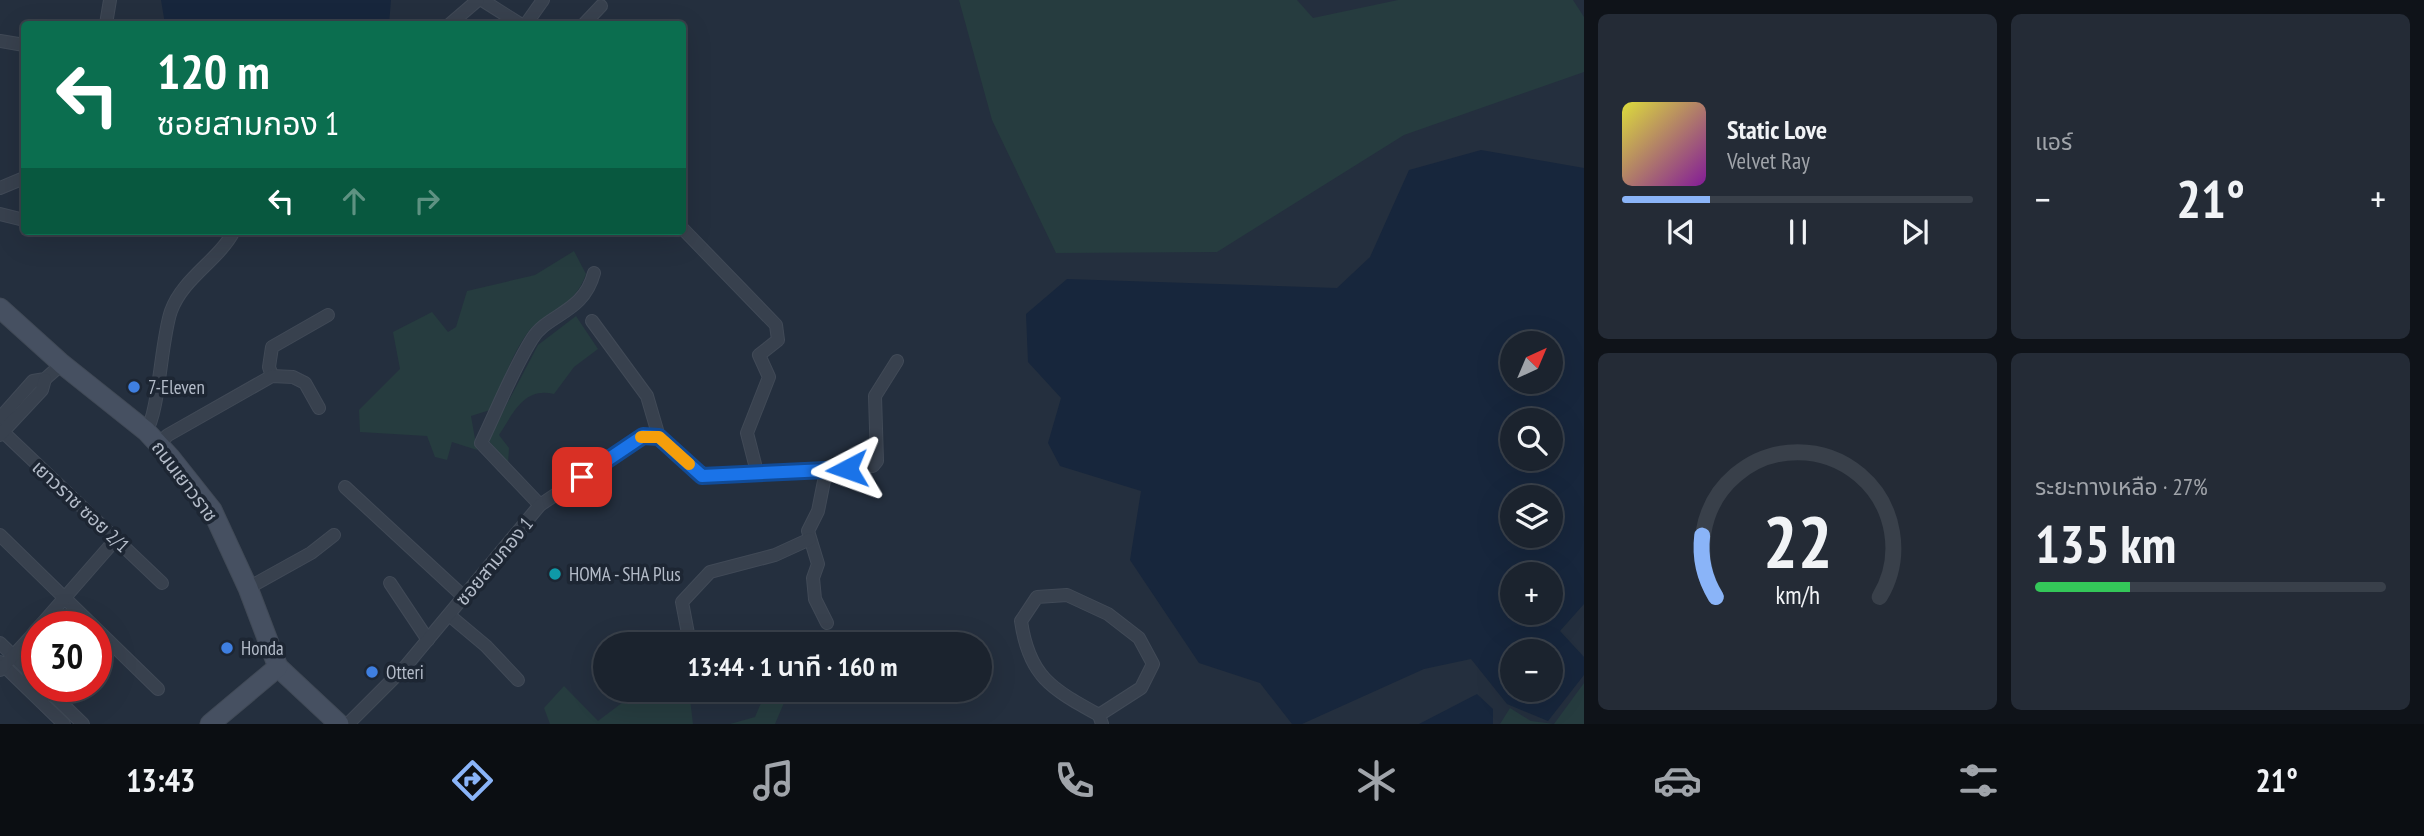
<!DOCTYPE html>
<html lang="th">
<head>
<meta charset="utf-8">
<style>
	body { margin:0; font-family:"PT Sans Narrow","Noto Sans Thai",sans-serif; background:#242b36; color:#f1f3f6; height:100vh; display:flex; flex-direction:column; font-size:26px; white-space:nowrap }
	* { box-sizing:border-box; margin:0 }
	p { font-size:23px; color:#a0a4aa }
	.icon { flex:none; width:38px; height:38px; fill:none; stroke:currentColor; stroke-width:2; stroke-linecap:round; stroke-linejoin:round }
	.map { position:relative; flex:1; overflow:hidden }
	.side { display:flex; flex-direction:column; gap:14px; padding:14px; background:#0f1319; width:840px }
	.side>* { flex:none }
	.hud { position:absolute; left:21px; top:21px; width:665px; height:214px; border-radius:7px; box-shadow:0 7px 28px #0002,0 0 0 2px #39404a; background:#0b6e4f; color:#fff; overflow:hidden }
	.needle { width:46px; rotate:44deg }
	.fabs { position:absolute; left:1500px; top:331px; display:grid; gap:14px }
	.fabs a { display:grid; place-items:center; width:63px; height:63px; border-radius:50%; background:#1b232e; box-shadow:0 7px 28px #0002,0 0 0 2px #39404a; font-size:35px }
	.speed { position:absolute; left:21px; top:611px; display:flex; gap:14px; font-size:35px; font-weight:700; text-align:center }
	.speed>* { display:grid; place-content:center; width:91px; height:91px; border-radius:50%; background:#1b232e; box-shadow:0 7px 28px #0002,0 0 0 2px #39404a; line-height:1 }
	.speed .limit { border:10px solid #d22; background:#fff; color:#111 }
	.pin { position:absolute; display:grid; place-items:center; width:60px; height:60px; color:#fff; margin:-30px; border-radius:14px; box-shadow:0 4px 10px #0006 }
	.me { position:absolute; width:77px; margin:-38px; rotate:266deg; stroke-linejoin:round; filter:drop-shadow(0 0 5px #0008) }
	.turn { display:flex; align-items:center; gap:24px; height:147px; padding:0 21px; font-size:32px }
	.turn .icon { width:91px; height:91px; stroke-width:2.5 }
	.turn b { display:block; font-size:49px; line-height:60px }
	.lanes { display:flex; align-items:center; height:66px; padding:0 21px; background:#0003; justify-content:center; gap:35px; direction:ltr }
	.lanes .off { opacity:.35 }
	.big { font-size:52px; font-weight:600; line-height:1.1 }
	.side .card { flex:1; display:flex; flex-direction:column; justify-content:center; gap:10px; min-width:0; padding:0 24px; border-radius:10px; background:#242b36 }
	.side .dial { align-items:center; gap:0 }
	.dial svg { height:182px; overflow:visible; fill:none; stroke:#39404a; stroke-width:7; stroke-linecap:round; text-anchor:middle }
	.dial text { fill:#f1f3f6; stroke:none }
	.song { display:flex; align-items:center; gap:21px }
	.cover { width:84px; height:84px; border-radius:10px; background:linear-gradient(135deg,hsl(60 70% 55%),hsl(290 70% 35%)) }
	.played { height:7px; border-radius:4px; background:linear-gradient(90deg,#8ab4f8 25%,#39404a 25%) }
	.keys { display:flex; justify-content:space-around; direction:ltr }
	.heat { display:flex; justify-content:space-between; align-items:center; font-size:38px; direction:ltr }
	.charge { height:10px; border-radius:5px; background:linear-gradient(90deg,#34c759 27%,#39404a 0) }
	.side .tiles { flex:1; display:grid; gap:14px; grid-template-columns:repeat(2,1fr) }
	.trip { position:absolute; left:593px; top:632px; width:399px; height:70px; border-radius:35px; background:#1b232e; box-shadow:0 7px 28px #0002,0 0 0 2px #39404a; font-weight:600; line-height:70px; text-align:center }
	.tabs { display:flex; height:112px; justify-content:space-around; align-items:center; background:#0b0e12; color:#a0a4aa }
	.tabs .icon { width:49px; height:49px }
	.tabs .selected { color:#8ab4f8 }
	.tabs b { font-size:32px; color:#f1f3f6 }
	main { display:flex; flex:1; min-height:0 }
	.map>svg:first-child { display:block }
	.green { fill:#263c3f }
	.water { fill:#17263c; fill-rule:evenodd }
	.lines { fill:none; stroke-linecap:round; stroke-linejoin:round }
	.street-casing { stroke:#414a57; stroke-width:14 }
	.secondary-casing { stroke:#414a57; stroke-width:21 }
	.street { stroke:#38414e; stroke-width:12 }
	.secondary { stroke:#465061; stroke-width:19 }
	.route-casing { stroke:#114b97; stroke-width:18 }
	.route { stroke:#1a73e8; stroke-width:12 }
	.slow { stroke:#f59e0b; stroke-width:12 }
	.shop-dot { fill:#3f7fe0; stroke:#1d2633; stroke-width:2.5 }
	.culture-dot { fill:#0f9aa8; stroke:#1d2633; stroke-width:2.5 }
	.labels { text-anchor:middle; stroke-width:7; stroke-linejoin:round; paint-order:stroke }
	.poi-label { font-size:19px; fill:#b4bcc9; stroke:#1d2633; text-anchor:start }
	.street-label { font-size:19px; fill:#b4bcc9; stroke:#1d2633 }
</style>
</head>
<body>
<main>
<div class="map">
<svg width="1584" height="724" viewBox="0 0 1584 724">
	<rect width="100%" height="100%" fill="#242f3e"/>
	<g class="green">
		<path d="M959,0H1297L1313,18L1398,0H1573L1584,17V72L1404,135L1217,252L1056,253L992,120Z"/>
		<path d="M574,251L586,274C573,311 544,310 526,335C511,356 502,386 490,410L471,416L477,450L452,442L447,460L435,457L427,436L360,432L359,410L400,369L393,332L432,312L448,332L456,327L467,291L535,275Z"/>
		<path d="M576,316L598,349L574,367L554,394C524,387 514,412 499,435L509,448L508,464L489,441L490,436L538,345Z"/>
		<path d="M1584,683V724H1500L1510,708L1531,721L1554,724Z"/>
		<path d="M564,686L598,721L639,690H689L693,724H550L544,708Z"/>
		<path d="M789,691L775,724H730L755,717L764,696Z"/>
	</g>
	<g class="water">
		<path d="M161,0H391L389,24H165Z"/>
		<path d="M1481,150L1584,168V604L1560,631L1584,657V675L1548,721L1507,704L1471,659L1424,669L1302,724H1292L1260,683L1199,663L1130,560L1141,491L1060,466L1048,443L1061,398L1028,362L1026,314L1067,279L1337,288L1370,257L1409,170ZM1512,343H1550V382H1512ZM1512,420H1550V458H1512ZM1512,497H1550V536H1512ZM1512,574H1550V612H1512ZM1512,651H1550V690H1512Z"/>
		<path d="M1477,694L1493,709V724H1419Z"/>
	</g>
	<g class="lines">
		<g class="street-casing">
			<g id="street">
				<path d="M482,0L520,24"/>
				<path d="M106,24L110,0"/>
				<path d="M450,24L478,0"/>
				<path d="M526,24L543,0"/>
				<path d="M584,24L601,6"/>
				<path d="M0,41L24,45"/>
				<path d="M0,188L24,178"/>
				<path d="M0,214L24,220"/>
				<path d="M682,228L776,325L778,340L759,355L769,377L747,433L757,472"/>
				<path d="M592,321L647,396L659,437"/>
				<path d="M272,376L269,367L272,347L328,315"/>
				<path d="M0,418L33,381L45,379L62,364"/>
				<path d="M0,429L162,583"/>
				<path d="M146,431C159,414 161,339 171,311C183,278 218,261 234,231"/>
				<path d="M0,435L42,390L45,379"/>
				<path d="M158,444L168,435L272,376L293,377L305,383L319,408"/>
				<path d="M826,471L818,511L808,531L818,564L813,578L815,599L827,623"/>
				<path d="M345,487L464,597"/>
				<path d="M540,505L481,443C498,408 512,371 532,339C548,313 583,314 594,273"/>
				<path d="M0,535L158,689"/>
				<path d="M390,583L428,640"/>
				<path d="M248,588L311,553L334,535"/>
				<path d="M449,615L486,646L518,680"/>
				<path d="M40,626L116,539"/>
				<path d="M0,643L37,679"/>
				<path d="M690,644L682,602L710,572L775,555L810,539"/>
				<path d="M0,662L64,724"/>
				<path d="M0,670L37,630"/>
				<path d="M44,686L83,724"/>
				<path d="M1099,715L1141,688L1153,664L1139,638L1108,614L1067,595L1037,597L1021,621C1029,677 1052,689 1099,715L1102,724"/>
				<path d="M348,724L405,667L540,505L643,436L659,437L702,476L873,466L877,461L875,396L897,361"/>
			</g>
		</g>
		<g class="secondary-casing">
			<g id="secondary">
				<path d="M0,308L62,364L146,431L170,457L212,510L248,588L278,667L339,724"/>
				<path d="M210,724L278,667"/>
			</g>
		</g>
		<use href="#street" class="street"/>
		<use href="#secondary" class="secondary"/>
	</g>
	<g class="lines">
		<g class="route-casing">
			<path id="route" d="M582,477L643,436L659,437L702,476L847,469"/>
		</g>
		<use href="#route" class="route"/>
		<path class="slow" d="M641,437H659L689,464"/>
	</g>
	<g class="shop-dot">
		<circle cx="134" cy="387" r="7"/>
		<circle cx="227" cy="648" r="7"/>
		<circle cx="372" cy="672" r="7"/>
	</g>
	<circle class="culture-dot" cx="555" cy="574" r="7"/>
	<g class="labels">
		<g class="poi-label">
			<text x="148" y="394">7-Eleven</text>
			<text x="569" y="581">HOMA - SHA Plus</text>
			<text x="241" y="655">Honda</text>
			<text x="386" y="679">Otteri</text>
		</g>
		<g class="street-label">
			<text transform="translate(185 481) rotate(53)" y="7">ถนนเยาวราช</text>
			<text transform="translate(81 506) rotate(43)" y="7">เยาวราช ซอย 2/1</text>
			<text transform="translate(494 561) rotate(-50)" y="7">ซอยสามกอง 1</text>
		</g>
	</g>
</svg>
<div class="fabs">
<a><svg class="needle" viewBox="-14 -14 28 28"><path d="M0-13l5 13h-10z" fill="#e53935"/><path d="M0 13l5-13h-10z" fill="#a0a4aa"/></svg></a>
<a><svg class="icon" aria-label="search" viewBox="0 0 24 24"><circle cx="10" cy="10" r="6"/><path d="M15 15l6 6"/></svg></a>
<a><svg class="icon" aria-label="layers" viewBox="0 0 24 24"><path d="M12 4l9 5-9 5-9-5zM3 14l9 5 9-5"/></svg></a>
<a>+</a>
<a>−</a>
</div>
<div class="speed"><div class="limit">30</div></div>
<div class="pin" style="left:582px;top:477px;background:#d93025"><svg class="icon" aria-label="arrive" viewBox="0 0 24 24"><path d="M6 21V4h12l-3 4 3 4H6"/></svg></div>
<svg class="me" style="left:847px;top:469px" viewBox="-20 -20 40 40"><path d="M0-17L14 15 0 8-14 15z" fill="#1a73e8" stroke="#fff" stroke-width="4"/></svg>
<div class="trip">13:44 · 1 นาที · 160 m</div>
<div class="hud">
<div class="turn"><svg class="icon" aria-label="left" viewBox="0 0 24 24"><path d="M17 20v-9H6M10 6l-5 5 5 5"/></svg><div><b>120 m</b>ซอยสามกอง 1</div></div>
<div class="lanes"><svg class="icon" aria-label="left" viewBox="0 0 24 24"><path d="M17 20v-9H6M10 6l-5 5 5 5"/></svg><svg class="icon off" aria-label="ahead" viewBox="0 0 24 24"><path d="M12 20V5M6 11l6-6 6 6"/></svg><svg class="icon off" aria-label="right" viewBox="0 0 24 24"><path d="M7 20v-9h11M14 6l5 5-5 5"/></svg></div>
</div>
</div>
<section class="side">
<div class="tiles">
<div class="card">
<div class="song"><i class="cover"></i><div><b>Static Love</b><p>Velvet Ray</p></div></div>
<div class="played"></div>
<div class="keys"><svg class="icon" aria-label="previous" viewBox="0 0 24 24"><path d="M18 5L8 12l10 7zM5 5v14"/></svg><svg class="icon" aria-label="pause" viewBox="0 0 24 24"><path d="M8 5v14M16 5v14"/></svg><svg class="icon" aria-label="next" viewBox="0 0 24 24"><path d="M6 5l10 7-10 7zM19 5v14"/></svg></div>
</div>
<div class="card"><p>แอร์</p>
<div class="heat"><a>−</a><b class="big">21°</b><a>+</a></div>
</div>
<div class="card dial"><svg viewBox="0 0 100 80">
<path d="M14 69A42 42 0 1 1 86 69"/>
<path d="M14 69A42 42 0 0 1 8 42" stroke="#8ab4f8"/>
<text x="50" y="56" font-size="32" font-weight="700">22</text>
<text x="50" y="72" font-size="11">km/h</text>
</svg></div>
<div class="card"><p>ระยะทางเหลือ · 27%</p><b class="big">135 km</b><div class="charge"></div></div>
</div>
</section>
</main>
<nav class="tabs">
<b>13:43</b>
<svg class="icon selected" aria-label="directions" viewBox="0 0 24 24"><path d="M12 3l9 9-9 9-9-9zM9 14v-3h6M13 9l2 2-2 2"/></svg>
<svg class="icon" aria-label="music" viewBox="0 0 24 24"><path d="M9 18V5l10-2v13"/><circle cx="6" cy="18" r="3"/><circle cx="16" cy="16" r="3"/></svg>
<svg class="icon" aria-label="phone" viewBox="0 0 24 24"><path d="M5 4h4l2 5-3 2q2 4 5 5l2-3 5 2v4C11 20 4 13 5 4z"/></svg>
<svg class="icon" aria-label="climate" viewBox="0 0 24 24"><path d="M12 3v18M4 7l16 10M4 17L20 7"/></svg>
<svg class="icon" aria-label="car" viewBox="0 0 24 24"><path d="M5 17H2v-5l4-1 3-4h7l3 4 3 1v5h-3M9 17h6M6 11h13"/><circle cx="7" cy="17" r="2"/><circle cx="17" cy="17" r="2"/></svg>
<svg class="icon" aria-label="filters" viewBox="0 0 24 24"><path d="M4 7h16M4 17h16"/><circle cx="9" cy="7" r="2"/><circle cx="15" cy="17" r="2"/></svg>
<b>21°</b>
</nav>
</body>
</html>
